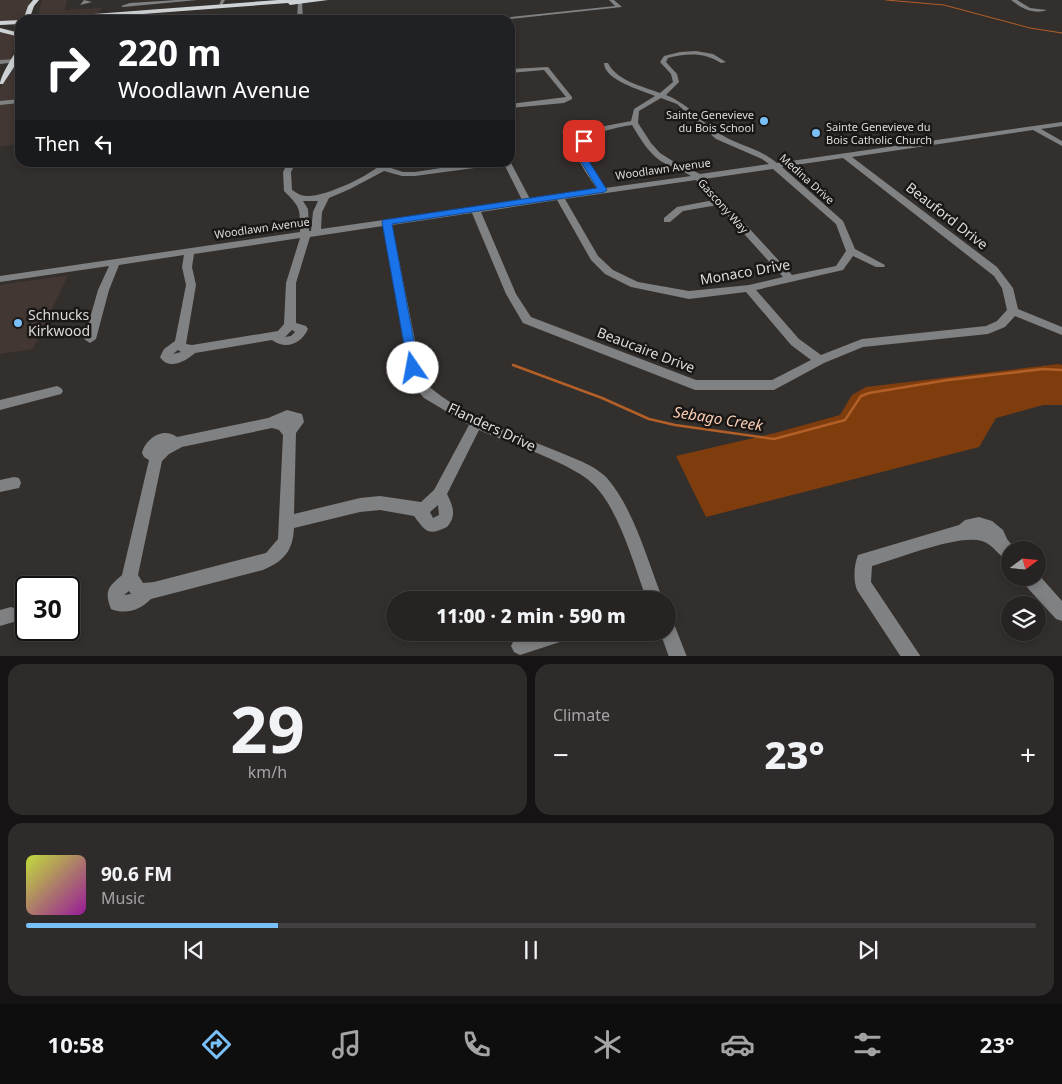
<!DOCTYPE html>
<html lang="en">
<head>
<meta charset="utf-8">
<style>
	body { margin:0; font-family:"Noto Sans",sans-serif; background:#2e2b2a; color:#f1f3f6; height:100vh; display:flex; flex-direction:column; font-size:19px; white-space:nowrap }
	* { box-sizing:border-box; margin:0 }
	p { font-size:16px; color:#a4a4a5 }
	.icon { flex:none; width:28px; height:28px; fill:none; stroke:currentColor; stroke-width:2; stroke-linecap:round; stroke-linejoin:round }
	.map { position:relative; height:656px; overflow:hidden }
	.panel { display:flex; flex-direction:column; gap:8px; padding:8px; background:#151313; flex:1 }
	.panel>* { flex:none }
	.top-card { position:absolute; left:15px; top:15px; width:500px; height:152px; border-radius:15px; box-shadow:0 2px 8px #0003,0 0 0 1px #424040; background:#202124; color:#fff; overflow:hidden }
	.needle { width:32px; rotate:74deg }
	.controls { position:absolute; left:1001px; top:541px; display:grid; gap:10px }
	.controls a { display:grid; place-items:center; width:45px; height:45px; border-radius:50%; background:#262322; box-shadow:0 2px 8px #0003,0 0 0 1px #424040; font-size:25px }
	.speed { position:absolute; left:15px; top:576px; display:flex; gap:10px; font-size:25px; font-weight:700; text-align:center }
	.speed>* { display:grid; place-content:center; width:65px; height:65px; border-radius:50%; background:#262322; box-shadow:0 2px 8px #0003,0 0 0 1px #424040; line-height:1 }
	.speed .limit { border:2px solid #111; border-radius:8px; background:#fff; color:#111 }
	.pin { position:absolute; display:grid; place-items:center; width:42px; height:42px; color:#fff; margin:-21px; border-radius:10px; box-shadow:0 2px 8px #0006 }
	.me { position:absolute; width:55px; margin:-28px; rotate:348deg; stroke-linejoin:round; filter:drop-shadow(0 0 4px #0008) }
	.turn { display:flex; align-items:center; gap:18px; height:105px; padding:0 20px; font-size:22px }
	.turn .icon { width:65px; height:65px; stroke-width:2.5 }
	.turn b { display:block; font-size:35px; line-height:42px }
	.then { display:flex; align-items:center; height:48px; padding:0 20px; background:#0003; gap:10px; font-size:19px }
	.big { font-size:38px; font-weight:800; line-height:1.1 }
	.panel .card { flex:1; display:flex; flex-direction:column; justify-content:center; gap:8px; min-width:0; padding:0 18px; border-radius:15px; background:#2e2b2a }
	.panel .dial { align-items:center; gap:0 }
	.dial b { font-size:65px; line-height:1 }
	.song { display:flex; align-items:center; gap:15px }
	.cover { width:60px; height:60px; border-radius:8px; background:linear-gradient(135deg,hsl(70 70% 55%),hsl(300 70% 35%)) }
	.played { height:5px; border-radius:2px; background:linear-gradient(90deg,#79bff8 25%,#424040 25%) }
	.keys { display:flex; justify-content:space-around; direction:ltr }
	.heat { display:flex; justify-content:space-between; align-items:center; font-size:28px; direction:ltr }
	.panel .tiles { flex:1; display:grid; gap:8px; grid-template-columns:1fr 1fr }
	.card:last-child { grid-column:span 2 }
	.trip { position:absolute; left:386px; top:591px; width:290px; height:50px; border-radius:25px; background:#262322; box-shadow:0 2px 8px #0003,0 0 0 1px #424040; font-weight:800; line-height:50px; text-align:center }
	.tab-bar { display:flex; height:80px; justify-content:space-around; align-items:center; background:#0f0e0e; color:#a4a4a5 }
	.tab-bar .icon { width:35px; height:35px }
	.tab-bar .current { color:#79bff8 }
	.tab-bar b { font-size:22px; color:#f1f3f6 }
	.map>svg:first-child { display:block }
	.built { fill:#423732 }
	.green { fill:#7f3d0d }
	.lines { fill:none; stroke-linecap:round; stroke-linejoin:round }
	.stream-far1 { stroke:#b35f28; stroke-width:1 }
	.stream { stroke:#b35f28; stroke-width:2.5 }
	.minor { fill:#7f8182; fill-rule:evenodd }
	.major { fill:#ced2d5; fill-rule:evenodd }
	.route { fill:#1a73e8; stroke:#114b97 }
	.poi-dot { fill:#79bff8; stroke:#1a1817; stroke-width:2 }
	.labels { text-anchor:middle; stroke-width:5; stroke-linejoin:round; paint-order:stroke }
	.far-poi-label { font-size:11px; fill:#dedbda; stroke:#1a1817; text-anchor:end }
	.far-street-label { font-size:11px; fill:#dedbda; stroke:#1a1817 }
	.street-label { font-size:14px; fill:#dedbda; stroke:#1a1817 }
	.poi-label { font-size:14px; fill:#dedbda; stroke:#1a1817; text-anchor:start }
	.water-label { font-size:15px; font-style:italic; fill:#fdceb5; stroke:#1a1817 }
</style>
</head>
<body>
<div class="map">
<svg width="1062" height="657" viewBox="0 0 1062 657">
	<rect width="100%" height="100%" fill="#332f2d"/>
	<g class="built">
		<path d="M0,0H31L22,20L0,22Z"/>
		<path d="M42,0H67L65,10L102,8L97,14L37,19Z"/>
		<path d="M0,31L18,37L10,59L0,62Z"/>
		<path d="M20,62V101L0,103V88Z"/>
		<path d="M20,103V144L0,147V105Z"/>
		<path d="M68,275L33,349L0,354V285Z"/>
	</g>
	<path class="green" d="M1059,364L1062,365V405H1043L996,418L979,447L706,517L676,456L775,433L840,415L852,395L866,387Z"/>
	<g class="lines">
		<path class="stream-far1" d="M886,0L944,5L1030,28L1062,33"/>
		<path class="stream" d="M513,365L602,398L649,419L675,425L774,439L845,420L861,396L869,393L948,380L1043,369L1062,370"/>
		<g class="minor">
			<path d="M84,0L92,2L80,5Z"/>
			<path d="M177,0H197L123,7L121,6L130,3Z"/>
			<path d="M221,0H225L221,7L219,6Z"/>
			<path d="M609,0H614L622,7L502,20H483L615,6Z"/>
			<path d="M1011,0H1017L1030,8L1047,10C1034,15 1021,8 1011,0Z"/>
			<path d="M300,1L302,2L303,20H297L298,2Z"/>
			<path d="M163,15L166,17L165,20H159Z"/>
			<path d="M696,51L713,54L726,62L721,63C705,52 686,53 668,58L666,62L677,74L679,82L666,95C692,106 700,122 722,135C740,146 761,149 777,163L1062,122V126L1041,129L1062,141V146L1033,130L852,157L997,267L1013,288L1018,309L1062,327V335L1015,316L1005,327L988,334L863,347L824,363L774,390H695L523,323L506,294L472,213L392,225L423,381C464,420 526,437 578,460C588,464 599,470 607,478C634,509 648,562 663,600H647C634,566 620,512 595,486C575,464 509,443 479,430L447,494C453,506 457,516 447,527C428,536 426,532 414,516L380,510L360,512L294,528C293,551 284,561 263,570L151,599C140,610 126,615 111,609C104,591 108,587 122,575L149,460L144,457L142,453C145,439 163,426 177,437L268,418L287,410L302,414L304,422L296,433L294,514L360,498L380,496L421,502L434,490L469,425L424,398L411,383L383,226L310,237L296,283V323L306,326L308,329C301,344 286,350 272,340L195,353C186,361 169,371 160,357L164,349L175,341L186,285L182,267L184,255L119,265L109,290L96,339L90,343L84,339L98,290L109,266L0,282V276L300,232C300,208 301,208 284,191L283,172L288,162H296L291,172L292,190C297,193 301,196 307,196C324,197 371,176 383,162H391L388,167L403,172H415L480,162H510V161L530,199L597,189C589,175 568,154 582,138L562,132L566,130L586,135L605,126L631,121L634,109L655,96C641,90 604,80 604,63H608C617,81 642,86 660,93L673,82L671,74L660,62L664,56L680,52ZM661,98L677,104L716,139L762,159L769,164L700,174L671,160L660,153L651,143L638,123L639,111ZM632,125C641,140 650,156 666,164C674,168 683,171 691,176L605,188C599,178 590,168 586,157C578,133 615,128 632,125ZM843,158L994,276L1002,288L1007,310L997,321L986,326L862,339L821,355L799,339L756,290L843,270L853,256L876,267H884L885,265L855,249L843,221L782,167ZM504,164L522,200L321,229L322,212L329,198L350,189L384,171L402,176H415ZM773,169L836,224L846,251L836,266L792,275L704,179ZM696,180L714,200L677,207L664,218V222H670L683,211L718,205L783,277L749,285L689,291L638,282L613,270L598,256L565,199ZM557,200L591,260L605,274L631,287L689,299L746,292L791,345L811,360L772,380H696L531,317L516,294L481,212ZM303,201H318L313,212L311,231H309L308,209ZM300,238L286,283L284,324L278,331L192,345L186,344L196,285L192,267L194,254ZM292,330L295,332L291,336L285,337ZM178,350L181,352L173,354ZM272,428L279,430L283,435L278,539L266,553L262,554L154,582L143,583L138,575L162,461L169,454L182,447ZM438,505L439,515L433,518L430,512ZM129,591L131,594L124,595Z"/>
			<path d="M16,59L18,60V62L0,64V60Z"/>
			<path d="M548,67L572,97V99L564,103L510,108V104L566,97L544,70L510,73V69Z"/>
			<path d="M20,99V103L0,105V101Z"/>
			<path d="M57,386L61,388L63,391L61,394L0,410V400Z"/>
			<path d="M14,477L19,478L21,483L19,488L0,492V480Z"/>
			<path d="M979,517L992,521L1003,530L1007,539L1016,550H1010V562C999,557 994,545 982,541C958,534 897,559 872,566L871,582L921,657H901L857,590C853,580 854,565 858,555L959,525L965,520Z"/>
			<path d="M1038,574L1062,601V621L1056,619L1024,584L1022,578H1038Z"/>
			<path d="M11,607L17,609L19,615L17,621L0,626V610Z"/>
			<path d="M668,621L674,624L687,657H669L660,632H668Z"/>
			<path d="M535,632H571L569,638L563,641L520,655L514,652L511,646L514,640Z"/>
		</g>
		<g class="major">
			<path d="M33,0H39L34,6L29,20H23L28,6Z"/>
			<path d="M278,0H328L290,5L288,3L63,20H38L41,18Z"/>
			<path d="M20,20V24L0,25V21Z"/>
			<path d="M0,28L20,33V37L0,32Z"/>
			<path d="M20,47C20,62 11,71 3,84H0C0,77 15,51 20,47Z"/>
		</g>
	</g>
	<path class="route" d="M581,139L588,141L585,155L607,190L605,192L392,224L419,368L417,372H409L382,222L383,220L597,188L577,155Z"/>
	<g class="poi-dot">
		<circle cx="764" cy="121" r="5"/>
		<circle cx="816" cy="133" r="5"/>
		<circle cx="18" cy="323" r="5"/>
	</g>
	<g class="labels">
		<g class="far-poi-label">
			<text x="754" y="119">Sainte Genevieve<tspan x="754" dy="13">du Bois School</tspan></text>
			<text x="826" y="131" text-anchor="start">Sainte Genevieve du<tspan x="826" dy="13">Bois Catholic Church</tspan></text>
		</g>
		<g class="far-street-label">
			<text transform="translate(663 169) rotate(-8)" y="4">Woodlawn Avenue</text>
			<text transform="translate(807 179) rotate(42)" y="4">Medina Drive</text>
			<text transform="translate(723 206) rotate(48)" y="4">Gascony Way</text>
			<text transform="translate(262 228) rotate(-8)" y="4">Woodlawn Avenue</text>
		</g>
		<g class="street-label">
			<text transform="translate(947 216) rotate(38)" y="5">Beauford Drive</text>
			<text transform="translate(745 272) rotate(-10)" y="5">Monaco Drive</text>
			<text transform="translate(646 350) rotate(21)" y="5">Beaucaire Drive</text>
			<text transform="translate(492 427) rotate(25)" y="5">Flanders Drive</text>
		</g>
		<g class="poi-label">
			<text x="28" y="320">Schnucks<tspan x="28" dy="16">Kirkwood</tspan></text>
		</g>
		<g class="water-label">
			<text transform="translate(718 419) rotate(9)" y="5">Sebago Creek</text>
		</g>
	</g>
</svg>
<div class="controls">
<a><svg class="needle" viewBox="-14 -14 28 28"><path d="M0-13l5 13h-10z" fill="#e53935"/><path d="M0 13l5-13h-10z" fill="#a4a4a5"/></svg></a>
<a><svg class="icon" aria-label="layers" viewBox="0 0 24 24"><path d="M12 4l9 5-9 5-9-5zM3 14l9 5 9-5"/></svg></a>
</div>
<div class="speed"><div class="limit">30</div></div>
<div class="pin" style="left:584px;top:141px;background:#d93025"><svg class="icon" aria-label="arrive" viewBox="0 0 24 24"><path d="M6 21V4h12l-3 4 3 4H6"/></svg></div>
<svg class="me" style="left:413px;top:368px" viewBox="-20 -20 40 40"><circle r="19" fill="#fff"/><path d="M0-13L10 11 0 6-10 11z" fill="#1a73e8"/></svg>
<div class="trip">11:00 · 2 min · 590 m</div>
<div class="top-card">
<div class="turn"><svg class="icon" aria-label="right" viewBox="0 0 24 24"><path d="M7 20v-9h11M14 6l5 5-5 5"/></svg><div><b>220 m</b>Woodlawn Avenue</div></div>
<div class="then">Then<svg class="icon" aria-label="left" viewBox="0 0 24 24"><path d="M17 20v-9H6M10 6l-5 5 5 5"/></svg></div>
</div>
</div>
<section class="panel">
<div class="tiles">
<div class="card dial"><b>29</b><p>km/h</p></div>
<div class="card"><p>Climate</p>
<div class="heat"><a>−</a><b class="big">23°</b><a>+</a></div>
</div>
<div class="card">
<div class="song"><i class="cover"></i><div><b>90.6 FM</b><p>Music</p></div></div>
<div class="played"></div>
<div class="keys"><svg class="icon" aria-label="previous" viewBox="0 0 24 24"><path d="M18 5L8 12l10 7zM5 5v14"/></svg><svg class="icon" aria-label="pause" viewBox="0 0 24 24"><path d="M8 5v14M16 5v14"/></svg><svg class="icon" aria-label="next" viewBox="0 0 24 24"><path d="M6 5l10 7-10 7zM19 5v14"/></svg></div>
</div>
</div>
</section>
<nav class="tab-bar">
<b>10:58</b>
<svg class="icon current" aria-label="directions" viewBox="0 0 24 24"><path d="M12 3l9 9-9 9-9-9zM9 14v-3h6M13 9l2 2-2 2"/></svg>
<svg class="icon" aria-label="music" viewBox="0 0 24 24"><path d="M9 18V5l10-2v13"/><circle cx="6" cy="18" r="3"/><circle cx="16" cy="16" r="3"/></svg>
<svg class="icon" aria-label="phone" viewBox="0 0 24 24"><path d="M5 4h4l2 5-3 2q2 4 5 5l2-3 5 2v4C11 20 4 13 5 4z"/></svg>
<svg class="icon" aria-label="climate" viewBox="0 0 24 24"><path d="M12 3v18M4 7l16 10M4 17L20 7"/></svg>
<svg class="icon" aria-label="car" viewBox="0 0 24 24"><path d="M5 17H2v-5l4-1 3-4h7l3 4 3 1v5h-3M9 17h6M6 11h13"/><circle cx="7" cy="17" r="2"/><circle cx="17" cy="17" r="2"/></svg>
<svg class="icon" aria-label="filters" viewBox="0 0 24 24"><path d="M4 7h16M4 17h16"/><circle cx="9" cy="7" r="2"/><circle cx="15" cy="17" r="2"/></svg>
<b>23°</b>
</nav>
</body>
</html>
